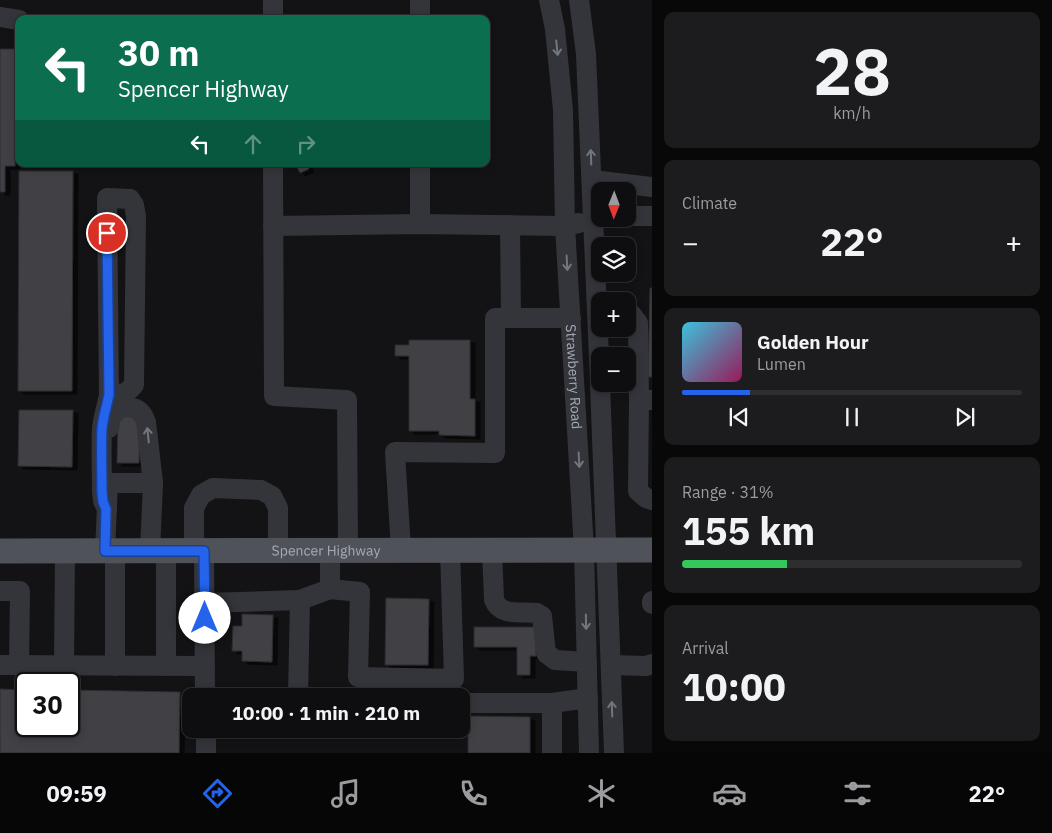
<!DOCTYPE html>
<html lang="en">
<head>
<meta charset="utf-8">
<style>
	body { margin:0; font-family:"IBM Plex Sans",sans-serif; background:#1c1c1e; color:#f1f3f6; height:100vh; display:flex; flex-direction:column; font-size:19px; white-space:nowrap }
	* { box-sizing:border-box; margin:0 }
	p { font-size:16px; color:#9b9c9f }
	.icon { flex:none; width:28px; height:28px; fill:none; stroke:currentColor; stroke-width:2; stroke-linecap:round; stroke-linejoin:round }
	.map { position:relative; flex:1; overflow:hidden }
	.sheet { display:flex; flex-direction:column; gap:12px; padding:12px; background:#080809; width:400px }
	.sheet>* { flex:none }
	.banner { position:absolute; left:15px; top:15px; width:475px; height:152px; border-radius:10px; box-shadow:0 2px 8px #0003,0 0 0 1px #2e2e30; background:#0b6e4f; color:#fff; overflow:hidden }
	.needle { width:32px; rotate:181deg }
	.fabs { position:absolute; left:591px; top:182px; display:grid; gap:10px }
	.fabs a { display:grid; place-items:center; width:45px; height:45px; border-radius:10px; background:#0e0e10; box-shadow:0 2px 8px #0003,0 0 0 1px #2e2e30; font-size:25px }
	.speed { position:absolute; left:15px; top:672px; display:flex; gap:10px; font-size:25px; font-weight:700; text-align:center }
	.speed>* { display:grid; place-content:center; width:65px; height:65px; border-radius:50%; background:#0e0e10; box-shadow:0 2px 8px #0003,0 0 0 1px #2e2e30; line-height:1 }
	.speed .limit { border:2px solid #111; border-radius:8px; background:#fff; color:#111 }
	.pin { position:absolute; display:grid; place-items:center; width:42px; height:42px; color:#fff; margin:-21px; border:2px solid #fff; border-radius:50%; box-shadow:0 1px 5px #0007 }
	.me { position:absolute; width:55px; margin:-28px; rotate:0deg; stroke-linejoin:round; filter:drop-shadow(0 0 4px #0008) }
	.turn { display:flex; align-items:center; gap:18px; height:105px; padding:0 20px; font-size:22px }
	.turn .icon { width:65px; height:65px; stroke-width:2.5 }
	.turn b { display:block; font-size:35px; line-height:42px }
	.lanes { display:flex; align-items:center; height:48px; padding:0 20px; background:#0003; justify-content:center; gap:25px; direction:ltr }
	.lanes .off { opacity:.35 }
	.big { font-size:38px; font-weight:700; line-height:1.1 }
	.sheet .tile { flex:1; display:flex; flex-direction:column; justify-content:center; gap:8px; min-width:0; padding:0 18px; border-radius:10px; background:#1c1c1e }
	.sheet .dial { align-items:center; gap:0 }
	.dial b { font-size:65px; line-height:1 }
	.song { display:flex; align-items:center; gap:15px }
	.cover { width:60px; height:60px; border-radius:8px; background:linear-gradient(135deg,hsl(190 70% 55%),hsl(330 70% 35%)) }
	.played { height:5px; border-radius:2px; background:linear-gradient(90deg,#2563eb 20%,#2e2e30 20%) }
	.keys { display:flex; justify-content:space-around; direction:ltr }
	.heat { display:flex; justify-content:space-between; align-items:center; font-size:28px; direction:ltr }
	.charge { height:8px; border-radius:4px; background:linear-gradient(90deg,#34c759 31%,#2e2e30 0) }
	.trip { position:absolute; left:182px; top:688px; width:288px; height:50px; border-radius:10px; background:#0e0e10; box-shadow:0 2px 8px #0003,0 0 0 1px #2e2e30; font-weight:700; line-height:50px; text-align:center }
	.menu { display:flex; height:80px; justify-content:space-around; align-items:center; background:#060606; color:#9b9c9f }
	.menu .icon { width:35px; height:35px }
	.menu .active { color:#2563eb }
	.menu b { font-size:22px; color:#f1f3f6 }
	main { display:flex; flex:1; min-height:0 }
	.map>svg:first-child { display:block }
	.building { fill:#3f4145; stroke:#2d2d31; filter:url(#shadow) }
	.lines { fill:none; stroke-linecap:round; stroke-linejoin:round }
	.minor { stroke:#34353a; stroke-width:20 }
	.major { stroke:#505259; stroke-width:25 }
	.oneway { stroke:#72767e }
	.route-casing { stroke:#184099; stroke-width:12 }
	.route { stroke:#2563eb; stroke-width:9 }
	.labels { text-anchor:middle; stroke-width:5; stroke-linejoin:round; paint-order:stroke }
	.street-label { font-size:14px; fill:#a4abb6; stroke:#0e0e10 }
</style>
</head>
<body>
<main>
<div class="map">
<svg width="652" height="753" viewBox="0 0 652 753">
	<defs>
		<filter id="shadow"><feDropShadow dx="5" dy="3" stdDeviation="0" flood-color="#0009"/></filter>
	</defs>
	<rect width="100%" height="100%" fill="#131315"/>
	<g class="building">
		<path d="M0,49H17L15,166H5V192H0Z"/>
		<path d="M291,164H306L309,169L300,173L296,165L293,167Z"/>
		<path d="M19,171H73L72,391H18Z"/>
		<path d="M650,288H652V377H648Z"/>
		<path d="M409,340H470V399H475V436L439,435V431H409V356H395V345H409Z"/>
		<path d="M19,410H73L72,467L18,466Z"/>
		<path d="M118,416H140L139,463H117Z"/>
		<path d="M386,598L429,599L428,665H385Z"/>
		<path d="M242,614L273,615L272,662L242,661V651H232L233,626H242Z"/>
		<path d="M474,627H536V656H530V675H517V647H474Z"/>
		<path d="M0,689L26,690V726H69V690L180,692L179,753H0Z"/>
		<path d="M468,716L530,717V753H468Z"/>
	</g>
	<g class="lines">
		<g class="minor">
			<path d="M273,0V19"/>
			<path d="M420,0V19"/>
			<path id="s1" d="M549,0L555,29L563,110L565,226L584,550L589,753"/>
			<path d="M579,0L586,54L600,381"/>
			<path d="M0,17L19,20"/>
			<path d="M273,164L274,396L347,400L348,550"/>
			<path d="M420,164V224"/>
			<path d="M592,180L652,187"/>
			<path d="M628,216H652"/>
			<path d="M510,225L511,318"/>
			<path d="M273,226L420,224L565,226L579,223"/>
			<path d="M628,313L632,315L638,323L639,400"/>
			<path d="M600,384L614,753"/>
			<path d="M652,400H639L638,491L646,498L652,500"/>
			<path d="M109,428L111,417L119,408C134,406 141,408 146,422L153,483"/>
			<path d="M107,509L103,501L102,492C102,471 101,450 102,429C103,417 107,406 109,395L107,198L130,199L134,205L136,216L134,385L126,393L109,395"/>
			<path d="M401,550L395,452L495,453V318H571"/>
			<path d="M492,550L494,600C501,617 521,611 537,613L542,616L546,653L555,660L587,662"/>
			<path d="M105,551L108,483H153L150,551"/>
			<path d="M115,551V666"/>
			<path d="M166,551V666"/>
			<path d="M194,551V508L201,495L213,488L261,490L272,496L278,508V551"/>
			<path d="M204,551L205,696"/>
			<path d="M330,551V589L360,592L358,677L454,679L450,550"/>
			<path d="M0,591H20L19,666"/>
			<path d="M652,601V604"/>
			<path d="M205,603L300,600"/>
			<path d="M0,665L205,666"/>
			<path d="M611,665L646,666L652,664"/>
			<path d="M64,666L65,551"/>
			<path d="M298,696L300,600L330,589"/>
			<path d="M461,703H552V753"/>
			<path d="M552,703L588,698"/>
			<path d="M206,729V753"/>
		</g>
		<path class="major" id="s2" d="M0,551L652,550"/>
	</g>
	<defs><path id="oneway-shaft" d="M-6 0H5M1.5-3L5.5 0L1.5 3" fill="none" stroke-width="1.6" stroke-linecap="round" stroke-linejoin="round" transform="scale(1.25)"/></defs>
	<g class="oneway">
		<use href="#oneway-shaft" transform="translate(557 48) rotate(84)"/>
		<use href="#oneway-shaft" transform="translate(591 157) rotate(-92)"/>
		<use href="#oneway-shaft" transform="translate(567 263) rotate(87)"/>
		<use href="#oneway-shaft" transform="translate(148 435) rotate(-96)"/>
		<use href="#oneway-shaft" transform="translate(579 460) rotate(87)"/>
		<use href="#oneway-shaft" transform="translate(586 622) rotate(89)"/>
		<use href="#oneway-shaft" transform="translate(612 709) rotate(-92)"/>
	</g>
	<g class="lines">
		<g class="route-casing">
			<path id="route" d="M107,233L109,394C107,406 103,417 102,429C101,450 102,471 102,492L103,502L106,509L105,551H204L205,618"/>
		</g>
		<use href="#route" class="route"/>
	</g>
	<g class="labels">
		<g class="street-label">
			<text dy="5" stroke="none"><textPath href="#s1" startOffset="378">Strawberry Road</textPath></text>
			<text dy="5" stroke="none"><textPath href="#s2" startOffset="326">Spencer Highway</textPath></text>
		</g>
	</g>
</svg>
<div class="fabs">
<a><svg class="needle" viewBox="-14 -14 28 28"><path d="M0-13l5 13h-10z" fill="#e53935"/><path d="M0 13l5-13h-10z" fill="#9b9c9f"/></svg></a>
<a><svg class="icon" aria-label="layers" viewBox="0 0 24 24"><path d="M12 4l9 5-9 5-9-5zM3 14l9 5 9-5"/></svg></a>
<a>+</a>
<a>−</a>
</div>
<div class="speed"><div class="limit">30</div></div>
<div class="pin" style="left:107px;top:233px;background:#d93025"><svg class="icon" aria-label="arrive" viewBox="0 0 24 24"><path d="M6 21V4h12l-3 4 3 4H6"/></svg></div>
<svg class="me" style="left:205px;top:618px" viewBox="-20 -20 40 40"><circle r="19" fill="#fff"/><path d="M0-13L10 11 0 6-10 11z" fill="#2563eb"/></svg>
<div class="trip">10:00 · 1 min · 210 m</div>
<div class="banner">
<div class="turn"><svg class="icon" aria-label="left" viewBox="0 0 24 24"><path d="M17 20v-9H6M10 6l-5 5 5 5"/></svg><div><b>30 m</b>Spencer Highway</div></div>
<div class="lanes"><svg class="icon" aria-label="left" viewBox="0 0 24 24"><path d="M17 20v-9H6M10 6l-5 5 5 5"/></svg><svg class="icon off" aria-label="ahead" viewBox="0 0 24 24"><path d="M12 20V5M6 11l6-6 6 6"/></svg><svg class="icon off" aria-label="right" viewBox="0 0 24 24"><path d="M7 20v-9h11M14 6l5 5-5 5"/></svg></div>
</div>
</div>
<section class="sheet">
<div class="tile dial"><b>28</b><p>km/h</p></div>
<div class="tile"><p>Climate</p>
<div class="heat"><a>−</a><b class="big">22°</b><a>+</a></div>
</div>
<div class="tile">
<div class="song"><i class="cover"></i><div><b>Golden Hour</b><p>Lumen</p></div></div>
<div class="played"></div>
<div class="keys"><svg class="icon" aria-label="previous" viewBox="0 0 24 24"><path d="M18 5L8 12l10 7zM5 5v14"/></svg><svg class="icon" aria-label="pause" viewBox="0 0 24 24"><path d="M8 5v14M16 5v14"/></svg><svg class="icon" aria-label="next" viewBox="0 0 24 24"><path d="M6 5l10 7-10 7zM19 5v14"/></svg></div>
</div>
<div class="tile"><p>Range · 31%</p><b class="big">155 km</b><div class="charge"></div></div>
<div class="tile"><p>Arrival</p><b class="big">10:00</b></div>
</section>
</main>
<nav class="menu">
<b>09:59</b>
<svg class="icon active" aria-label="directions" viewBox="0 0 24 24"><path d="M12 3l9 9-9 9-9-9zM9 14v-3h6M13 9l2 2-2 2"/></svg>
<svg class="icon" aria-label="music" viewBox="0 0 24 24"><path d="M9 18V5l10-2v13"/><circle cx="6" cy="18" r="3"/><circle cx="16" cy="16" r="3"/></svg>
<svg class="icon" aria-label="phone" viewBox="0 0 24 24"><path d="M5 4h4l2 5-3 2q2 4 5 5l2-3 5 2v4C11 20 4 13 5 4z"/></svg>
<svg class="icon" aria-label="climate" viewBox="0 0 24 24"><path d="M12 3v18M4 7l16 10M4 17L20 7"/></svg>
<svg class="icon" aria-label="car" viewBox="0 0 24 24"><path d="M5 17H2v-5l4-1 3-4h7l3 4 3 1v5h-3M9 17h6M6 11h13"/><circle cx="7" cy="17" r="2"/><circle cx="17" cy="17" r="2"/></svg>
<svg class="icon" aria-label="filters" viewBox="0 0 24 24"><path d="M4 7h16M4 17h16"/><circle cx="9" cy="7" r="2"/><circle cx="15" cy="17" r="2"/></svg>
<b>22°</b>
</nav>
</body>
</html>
